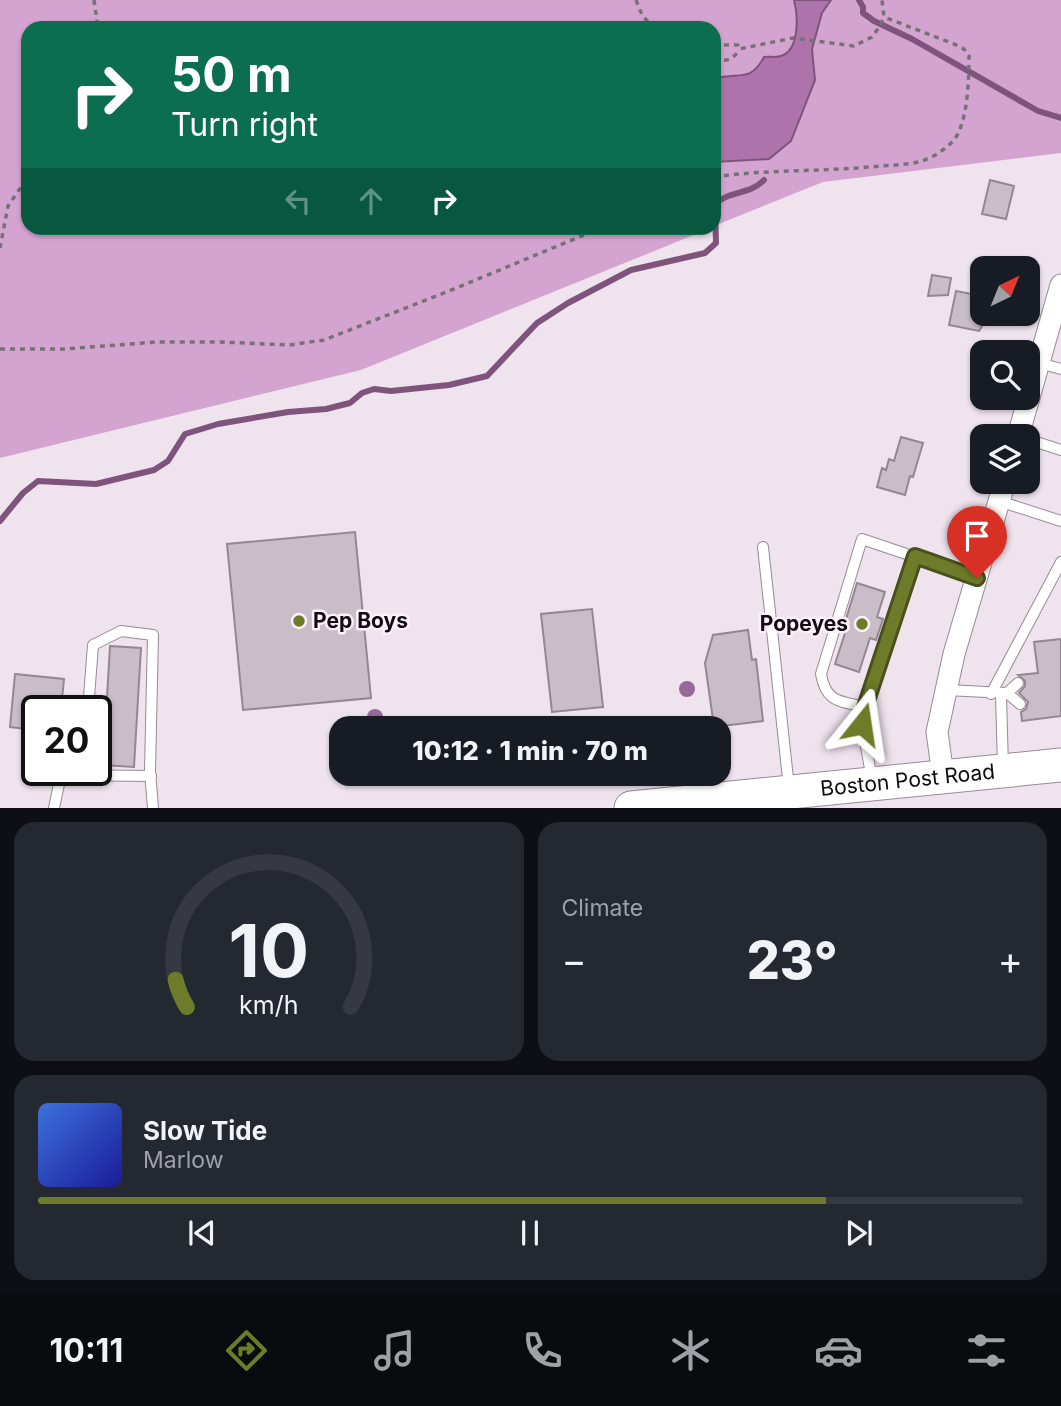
<!DOCTYPE html>
<html lang="en">
<head>
<meta charset="utf-8">
<style>
	body { margin:0; font-family:Inter,sans-serif; background:#242831; color:#f1f3f6; height:100vh; display:flex; flex-direction:column; font-size:26px; white-space:nowrap }
	* { box-sizing:border-box; margin:0 }
	p { font-size:23px; color:#9ea1a6 }
	.icon { flex:none; width:38px; height:38px; fill:none; stroke:currentColor; stroke-width:2; stroke-linecap:round; stroke-linejoin:round }
	.map { position:relative; height:808px; overflow:hidden }
	.details { display:flex; flex-direction:column; gap:14px; padding:14px; background:#0d0f14; flex:1 }
	.details>* { flex:none }
	.guide { position:absolute; left:21px; top:21px; width:700px; height:214px; border-radius:21px; box-shadow:0 2px 5px #0004; background:#0b6e4f; color:#fff; overflow:hidden }
	.needle { width:46px; rotate:43deg }
	.buttons { position:absolute; left:970px; top:256px; display:grid; gap:14px }
	.buttons a { display:grid; place-items:center; width:70px; height:70px; border-radius:14px; background:#171b24; box-shadow:0 2px 5px #0004; font-size:35px }
	.speed { position:absolute; left:21px; top:695px; display:flex; gap:14px; font-size:35px; font-weight:700; text-align:center }
	.speed>* { display:grid; place-content:center; width:91px; height:91px; border-radius:50%; background:#171b24; box-shadow:0 2px 5px #0004; line-height:1 }
	.speed .limit { border:4px solid #111; border-radius:10px; background:#fff; color:#111 }
	.pin { position:absolute; display:grid; place-items:center; width:60px; height:60px; color:#fff; margin:-72px -30px; border-radius:50% 50% 50% 0; rotate:-45deg; box-shadow:0 0 7px #0007 }
	.pin .icon { rotate:45deg }
	.me { position:absolute; width:77px; margin:-38px; rotate:15deg; stroke-linejoin:round; filter:drop-shadow(0 0 5px #0008) }
	.turn { display:flex; align-items:center; gap:24px; height:147px; padding:0 35px; font-size:32px }
	.turn .icon { width:91px; height:91px; stroke-width:2.5 }
	.turn b { display:block; font-size:49px; line-height:60px }
	.lanes { display:flex; align-items:center; height:66px; padding:0 35px; background:#0003; justify-content:center; gap:35px; direction:ltr }
	.lanes .off { opacity:.35 }
	.big { font-size:52px; font-weight:800; line-height:1.1 }
	.details .widget { flex:1; display:flex; flex-direction:column; justify-content:center; gap:10px; min-width:0; padding:0 24px; border-radius:21px; background:#242831 }
	.details .dial { align-items:center; gap:0 }
	.dial svg { height:182px; overflow:visible; fill:none; stroke:#363941; stroke-width:7; stroke-linecap:round; text-anchor:middle }
	.dial text { fill:#f1f3f6; stroke:none }
	.song { display:flex; align-items:center; gap:21px }
	.cover { width:84px; height:84px; border-radius:10px; background:linear-gradient(135deg,hsl(220 70% 55%),hsl(240 70% 35%)) }
	.played { height:7px; border-radius:4px; background:linear-gradient(90deg,#6e7c29 80%,#363941 80%) }
	.keys { display:flex; justify-content:space-around; direction:ltr }
	.heat { display:flex; justify-content:space-between; align-items:center; font-size:38px; direction:ltr }
	.details .tiles { flex:1; display:grid; gap:14px; grid-template-columns:1fr 1fr }
	.widget:last-child { grid-column:span 2 }
	.trip { position:absolute; left:329px; top:716px; width:402px; height:70px; border-radius:21px; background:#171b24; box-shadow:0 2px 5px #0004; font-weight:800; line-height:70px; text-align:center }
	.menu { display:flex; height:112px; justify-content:space-around; align-items:center; background:#090b0e; color:#9ea1a6 }
	.menu .icon { width:49px; height:49px }
	.menu .active { color:#6e7c29 }
	.menu b { font-size:32px; color:#f1f3f6 }
	.map>svg:first-child { display:block }
	.green { fill:#d4a4d1 }
	.water { fill:#ad73aa; stroke:#7e547c; stroke-width:2 }
	.lines { fill:none; stroke-linecap:round; stroke-linejoin:round }
	.stream { stroke:#7e547c; stroke-width:6 }
	.building { fill:#c9bdc8; stroke:#938892; stroke-width:2 }
	.service-casing { stroke:#968b95; stroke-width:12 }
	.minor-casing { stroke:#968b95; stroke-width:23 }
	.primary-casing { stroke:#968b95; stroke-width:35 }
	.path { stroke:#777076; stroke-width:3.5; stroke-dasharray:5 5; stroke-linecap:butt }
	.service { stroke:#fff; stroke-width:10 }
	.minor { stroke:#fff; stroke-width:21 }
	.primary { stroke:#fff; stroke-width:33 }
	.tree { fill:#986897 }
	.route-casing { stroke:#48511b; stroke-width:18 }
	.route { stroke:#6e7c29; stroke-width:12 }
	.poi-dot { fill:#6e7c29; stroke:#fcf0fb; stroke-width:2.5 }
	.labels { text-anchor:middle; stroke-width:5; stroke-linejoin:round; paint-order:stroke }
	.poi-label { font-size:21px; font-weight:bold; fill:#100c0f; stroke:#fcf0fb; text-anchor:start }
	.street-label { font-size:21px; fill:#100c0f; stroke:#fcf0fb }
</style>
</head>
<body>
<div class="map">
<svg width="1061" height="808" viewBox="0 0 1061 808">
	<rect width="100%" height="100%" fill="#efe3ee"/>
	<path class="green" d="M0,0H1061V153L823,182L714,226V28H28V228H711L361,370L0,458Z"/>
	<path class="water" d="M794,0H831L822,13L812,49L815,80L791,141L769,159L714,162V79C738,71 750,84 764,57C770,56 776,58 781,56C800,50 798,15 794,0Z"/>
	<g class="lines">
		<g class="stream">
			<path d="M859,0L863,7V13L874,21L912,39L1038,111L1061,118"/>
			<path d="M0,521L23,493L38,481L96,484L154,470L168,461L185,434L218,424L288,412L326,409L350,403L362,393L374,389L391,391L449,385L487,376L537,323L568,303L631,270L705,253L716,243L715,204C733,189 748,196 764,180"/>
		</g>
	</g>
	<g class="building">
		<path d="M990,180L1014,186L1006,219L982,214Z"/>
		<path d="M932,275L951,278L948,295L928,296Z"/>
		<path d="M956,291L982,296V326L979,331L949,325Z"/>
		<path d="M901,437L923,443L913,477L910,476L905,495L877,487L882,468L886,470L889,459L894,461Z"/>
		<path d="M355,532L371,698L243,710L227,544Z"/>
		<path d="M857,583L885,592L877,617L883,619L876,640L870,638L859,672L835,664L846,630L843,629Z"/>
		<path d="M592,609L603,707L552,712L541,614Z"/>
		<path d="M748,630L752,660L756,659L763,721L714,727L705,663L713,635Z"/>
		<path d="M1061,639V716L1022,721L1021,712L1026,709L1028,702L1019,693L1025,686V681L1018,675L1038,673L1034,642Z"/>
		<path d="M110,646L141,648L134,767L103,765Z"/>
		<path d="M15,674L64,679L61,710H37V730L10,727Z"/>
	</g>
	<g class="lines">
		<g class="service-casing">
			<g id="service">
				<path d="M1039,363L1061,369"/>
				<path d="M1027,439L1061,450"/>
				<path d="M999,501L1061,521"/>
				<path d="M763,547L789,788"/>
				<path d="M946,690L1007,693L1020,704"/>
				<path d="M1007,693L1018,683"/>
				<path d="M991,694L1061,562"/>
				<path d="M1001,694L1003,768"/>
				<path d="M865,707L915,557"/>
				<path d="M88,710L93,645L121,631L153,635L150,771L153,808"/>
				<path d="M60,775L151,776"/>
				<path d="M872,780L862,724L865,707C840,701 826,703 821,674L862,539L977,578"/>
				<path d="M54,808L62,770"/>
			</g>
		</g>
		<g class="minor-casing">
			<g id="minor">
				<path d="M1018,436L1061,285"/>
				<path d="M943,775L937,732L954,654L1005,481"/>
			</g>
		</g>
		<g class="primary-casing">
			<g id="primary">
				<path id="s1" d="M631,808L1061,765"/>
			</g>
		</g>
		<g class="path">
			<path d="M94,0L98,28"/>
			<path d="M636,0L642,15L653,28"/>
			<path d="M714,45H738L739,49L793,38L854,46L872,37L880,26L884,17L882,0"/>
			<path d="M714,59C726,62 734,60 739,49"/>
			<path d="M714,177C769,169 825,172 880,166C893,165 906,165 918,162C931,159 945,150 954,140C968,122 969,78 969,56L964,49L954,44L884,17"/>
			<path d="M0,248L8,206L28,177"/>
			<path d="M0,349H65L156,342H221L289,345L324,340L449,291L601,228"/>
		</g>
		<use href="#service" class="service"/>
		<use href="#minor" class="minor"/>
		<use href="#primary" class="primary"/>
	</g>
	<g class="tree">
		<circle cx="687" cy="689" r="8"/>
		<circle cx="375" cy="717" r="8"/>
	</g>
	<g class="lines">
		<g class="route-casing">
			<path id="route" d="M862,724L865,707L915,556L977,578"/>
		</g>
		<use href="#route" class="route"/>
	</g>
	<g class="poi-dot">
		<circle cx="299" cy="621" r="7"/>
		<circle cx="862" cy="624" r="7"/>
	</g>
	<g class="labels">
		<g class="poi-label">
			<text x="313" y="628">Pep Boys</text>
			<text x="848" y="631" text-anchor="end">Popeyes</text>
		</g>
		<g class="street-label">
			<text dy="7" stroke="none"><textPath href="#s1" startOffset="278">Boston Post Road</textPath></text>
		</g>
	</g>
</svg>
<div class="buttons">
<a><svg class="needle" viewBox="-14 -14 28 28"><path d="M0-13l5 13h-10z" fill="#e53935"/><path d="M0 13l5-13h-10z" fill="#9ea1a6"/></svg></a>
<a><svg class="icon" aria-label="search" viewBox="0 0 24 24"><circle cx="10" cy="10" r="6"/><path d="M15 15l6 6"/></svg></a>
<a><svg class="icon" aria-label="layers" viewBox="0 0 24 24"><path d="M12 4l9 5-9 5-9-5zM3 14l9 5 9-5"/></svg></a>
</div>
<div class="speed"><div class="limit">20</div></div>
<div class="pin" style="left:977px;top:578px;background:#d93025"><svg class="icon" aria-label="arrive" viewBox="0 0 24 24"><path d="M6 21V4h12l-3 4 3 4H6"/></svg></div>
<svg class="me" style="left:862px;top:724px" viewBox="-20 -20 40 40"><path d="M0-17L14 15 0 8-14 15z" fill="#6e7c29" stroke="#fff" stroke-width="4"/></svg>
<div class="trip">10:12 · 1 min · 70 m</div>
<div class="guide">
<div class="turn"><svg class="icon" aria-label="right" viewBox="0 0 24 24"><path d="M7 20v-9h11M14 6l5 5-5 5"/></svg><div><b>50 m</b>Turn right</div></div>
<div class="lanes"><svg class="icon off" aria-label="left" viewBox="0 0 24 24"><path d="M17 20v-9H6M10 6l-5 5 5 5"/></svg><svg class="icon off" aria-label="ahead" viewBox="0 0 24 24"><path d="M12 20V5M6 11l6-6 6 6"/></svg><svg class="icon" aria-label="right" viewBox="0 0 24 24"><path d="M7 20v-9h11M14 6l5 5-5 5"/></svg></div>
</div>
</div>
<section class="details">
<div class="tiles">
<div class="widget dial"><svg viewBox="0 0 100 80">
<path d="M14 69A42 42 0 1 1 86 69"/>
<path d="M14 69A42 42 0 0 1 9 57" stroke="#6e7c29"/>
<text x="50" y="56" font-size="32" font-weight="700">10</text>
<text x="50" y="72" font-size="11">km/h</text>
</svg></div>
<div class="widget"><p>Climate</p>
<div class="heat"><a>−</a><b class="big">23°</b><a>+</a></div>
</div>
<div class="widget">
<div class="song"><i class="cover"></i><div><b>Slow Tide</b><p>Marlow</p></div></div>
<div class="played"></div>
<div class="keys"><svg class="icon" aria-label="previous" viewBox="0 0 24 24"><path d="M18 5L8 12l10 7zM5 5v14"/></svg><svg class="icon" aria-label="pause" viewBox="0 0 24 24"><path d="M8 5v14M16 5v14"/></svg><svg class="icon" aria-label="next" viewBox="0 0 24 24"><path d="M6 5l10 7-10 7zM19 5v14"/></svg></div>
</div>
</div>
</section>
<nav class="menu">
<b>10:11</b>
<svg class="icon active" aria-label="directions" viewBox="0 0 24 24"><path d="M12 3l9 9-9 9-9-9zM9 14v-3h6M13 9l2 2-2 2"/></svg>
<svg class="icon" aria-label="music" viewBox="0 0 24 24"><path d="M9 18V5l10-2v13"/><circle cx="6" cy="18" r="3"/><circle cx="16" cy="16" r="3"/></svg>
<svg class="icon" aria-label="phone" viewBox="0 0 24 24"><path d="M5 4h4l2 5-3 2q2 4 5 5l2-3 5 2v4C11 20 4 13 5 4z"/></svg>
<svg class="icon" aria-label="climate" viewBox="0 0 24 24"><path d="M12 3v18M4 7l16 10M4 17L20 7"/></svg>
<svg class="icon" aria-label="car" viewBox="0 0 24 24"><path d="M5 17H2v-5l4-1 3-4h7l3 4 3 1v5h-3M9 17h6M6 11h13"/><circle cx="7" cy="17" r="2"/><circle cx="17" cy="17" r="2"/></svg>
<svg class="icon" aria-label="filters" viewBox="0 0 24 24"><path d="M4 7h16M4 17h16"/><circle cx="9" cy="7" r="2"/><circle cx="15" cy="17" r="2"/></svg>
</nav>
</body>
</html>
